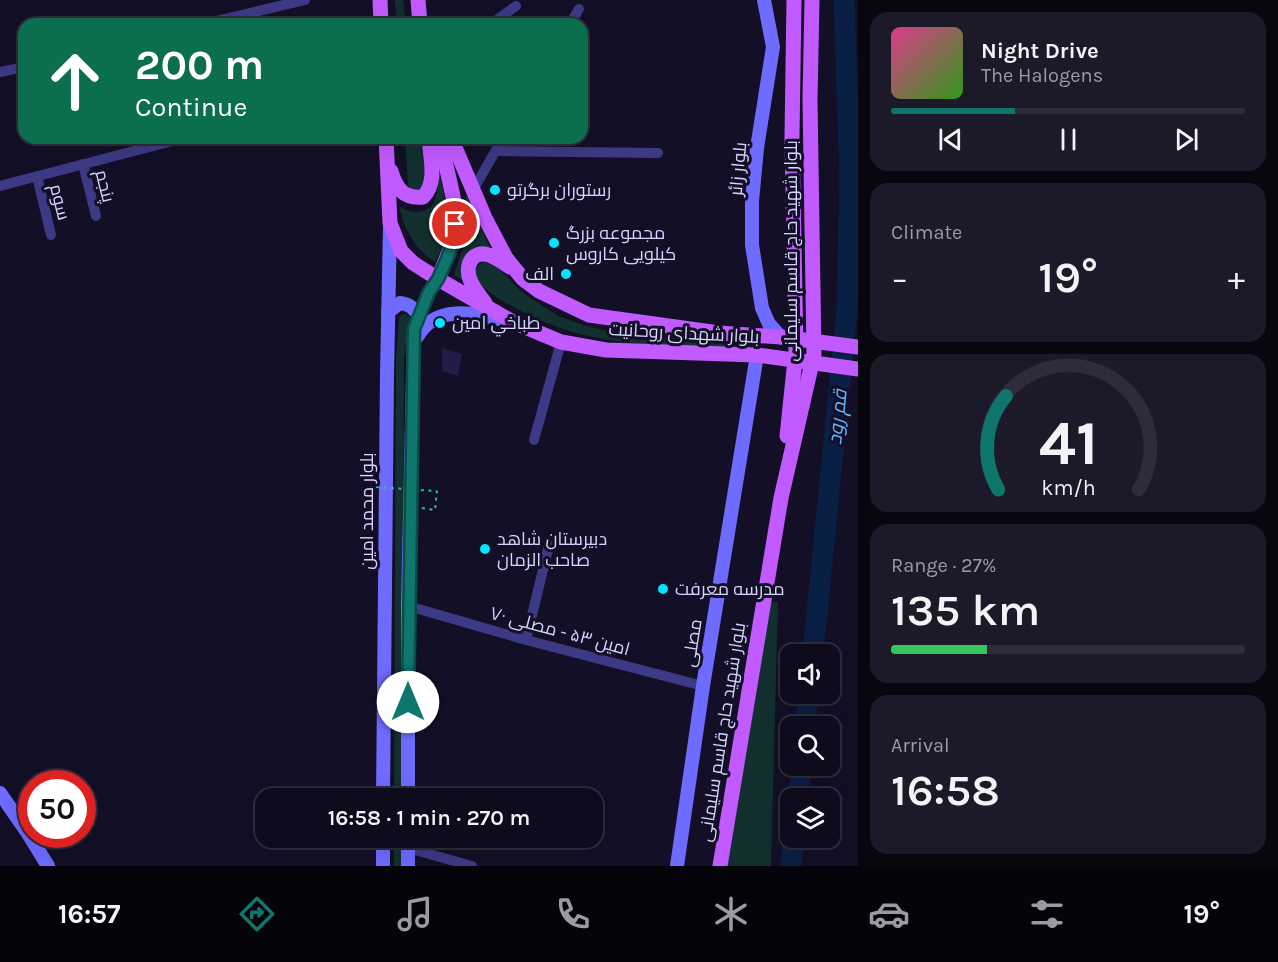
<!DOCTYPE html>
<html lang="en">
<head>
<meta charset="utf-8">
<style>
	body { margin:0; font-family:Karla,Cairo,sans-serif; background:#1c1929; color:#f1f3f6; height:100vh; display:flex; flex-direction:column; font-size:22px; white-space:nowrap }
	* { box-sizing:border-box; margin:0 }
	p { font-size:20px; color:#9b9ba3 }
	.icon { flex:none; width:33px; height:33px; fill:none; stroke:currentColor; stroke-width:2; stroke-linecap:round; stroke-linejoin:round }
	.map { position:relative; flex:1; overflow:hidden }
	.side { display:flex; flex-direction:column; gap:12px; padding:12px; background:#08060f; width:420px }
	.side>* { flex:none }
	.guide { position:absolute; left:18px; top:18px; width:570px; height:126px; border-radius:18px; box-shadow:0 6px 24px #0002,0 0 0 2px #2e2b3b; background:#0b6e4f; color:#fff; overflow:hidden }
	.controls { position:absolute; left:780px; top:644px; display:grid; gap:12px }
	.controls a { display:grid; place-items:center; width:60px; height:60px; border-radius:12px; background:#0e0b1c; box-shadow:0 6px 24px #0002,0 0 0 2px #2e2b3b; font-size:30px }
	.speed { position:absolute; left:18px; top:770px; display:flex; gap:12px; font-size:30px; font-weight:700; text-align:center }
	.speed>* { display:grid; place-content:center; width:78px; height:78px; border-radius:50%; background:#0e0b1c; box-shadow:0 6px 24px #0002,0 0 0 2px #2e2b3b; line-height:1 }
	.speed .limit { border:9px solid #d22; background:#fff; color:#111 }
	.pin { position:absolute; display:grid; place-items:center; width:51px; height:51px; color:#fff; margin:-26px; border:3px solid #fff; border-radius:50%; box-shadow:0 2px 6px #0007 }
	.me { position:absolute; width:66px; margin:-33px; rotate:0deg; stroke-linejoin:round; filter:drop-shadow(0 0 4px #0008) }
	.turn { display:flex; align-items:center; gap:21px; height:126px; padding:0 18px; font-size:27px }
	.turn .icon { width:78px; height:78px; stroke-width:2.5 }
	.turn b { display:block; font-size:42px; line-height:51px }
	.big { font-size:45px; font-weight:600; line-height:1.1 }
	.side .tile { flex:1; display:flex; flex-direction:column; justify-content:center; gap:9px; min-width:0; padding:0 21px; border-radius:18px; background:#1c1929 }
	.side .dial { align-items:center; gap:0 }
	.dial svg { height:156px; overflow:visible; fill:none; stroke:#2e2b3b; stroke-width:7; stroke-linecap:round; text-anchor:middle }
	.dial text { fill:#f1f3f6; stroke:none }
	.song { display:flex; align-items:center; gap:18px }
	.cover { width:72px; height:72px; border-radius:9px; background:linear-gradient(135deg,hsl(330 70% 55%),hsl(110 70% 35%)) }
	.played { height:6px; border-radius:3px; background:linear-gradient(90deg,#0f766e 35%,#2e2b3b 35%) }
	.keys { display:flex; justify-content:space-around; direction:ltr }
	.heat { display:flex; justify-content:space-between; align-items:center; font-size:33px; direction:ltr }
	.charge { height:9px; border-radius:4px; background:linear-gradient(90deg,#34c759 27%,#2e2b3b 0) }
	.trip { position:absolute; left:255px; top:788px; width:348px; height:60px; border-radius:18px; background:#0e0b1c; box-shadow:0 6px 24px #0002,0 0 0 2px #2e2b3b; font-weight:600; line-height:60px; text-align:center }
	.menu { display:flex; height:96px; justify-content:space-around; align-items:center; background:#06040b; color:#9b9ba3 }
	.menu .icon { width:42px; height:42px }
	.menu .active { color:#0f766e }
	.menu b { font-size:27px; color:#f1f3f6 }
	main { display:flex; flex:1; min-height:0 }
	.map>svg:first-child { display:block }
	.green { fill:#12302f }
	.lines { fill:none; stroke-linecap:round; stroke-linejoin:round }
	.river { stroke:#0a1f44; stroke-width:21 }
	.building { fill:#241b47 }
	.path { stroke:#2fb8b0; stroke-width:2; stroke-dasharray:3 4.5; stroke-linecap:butt }
	.street { stroke:#3d3a85; stroke-width:10 }
	.secondary { stroke:#6f6bff; stroke-width:14 }
	.primary { stroke:#c25bff; stroke-width:15 }
	.path-bridge { stroke:#2fb8b0; stroke-width:2; stroke-dasharray:3 4.5; stroke-linecap:butt }
	.primary-bridge { stroke:#c25bff; stroke-width:15 }
	.route-casing { stroke:#0a4d48; stroke-width:15 }
	.route { stroke:#0f766e; stroke-width:10 }
	.poi-dot { fill:#00e5ff; stroke:#130f26; stroke-width:2 }
	.labels { text-anchor:middle; stroke-width:6; stroke-linejoin:round; paint-order:stroke }
	.street-label { font-size:18px; fill:#d9d4ff; stroke:#130f26 }
	.poi-label { font-size:18px; fill:#d9d4ff; stroke:#130f26; text-anchor:start }
	.water-label { font-size:20px; font-style:italic; fill:#62b6ff; stroke:#130f26 }
</style>
</head>
<body>
<main>
<div class="map">
<svg width="858" height="866" viewBox="0 0 858 866">
	<rect width="100%" height="100%" fill="#130f26"/>
	<g class="green">
		<path d="M395,0H403L406,24H397Z"/>
		<path d="M405,138H420L425,173L423,188L415,192L410,190L408,185Z"/>
		<path d="M436,162C446,200 455,226 435,262C415,250 404,228 399,206C405,210 410,212 418,212C443,210 438,179 436,162Z"/>
		<path d="M466,193L490,248L478,245L470,251L469,284L454,275L466,238Z"/>
		<path d="M484,262L497,267L523,293L558,316L583,325L610,332L714,341L734,348C658,345 592,348 523,312C505,303 487,293 474,277L475,270L479,264Z"/>
		<path d="M406,314L410,317L404,360L403,798H394L396,360L399,319L401,315Z"/>
		<path d="M767,602H778L771,866H725Z"/>
		<rect x="394" y="837" width="9" height="29"/>
	</g>
	<g class="lines">
		<g class="river">
			<path d="M813,654L847,311L850,176L844,0"/>
			<path d="M805,726L809,693"/>
			<path d="M798,798L801,765"/>
			<path d="M791,866L794,837"/>
		</g>
	</g>
	<path class="building" d="M442,348L462,354L458,376L442,371Z"/>
	<g class="lines">
		<path class="path" d="M422,508L435,510L437,491"/>
		<g class="street">
			<path d="M203,24L305,0"/>
			<path d="M491,24L516,6"/>
			<path d="M570,24L579,9"/>
			<path d="M0,72L24,67"/>
			<path d="M496,151L658,153"/>
			<path d="M83,164L96,216"/>
			<path d="M37,176L51,235"/>
			<path d="M0,186L184,138"/>
			<path d="M473,190L503,138"/>
			<path d="M534,440L561,342"/>
			<path d="M408,606L526,640L703,686"/>
			<path d="M526,640L549,545"/>
			<path d="M408,848L472,866"/>
		</g>
		<g class="secondary">
			<path d="M764,0L773,47L757,148L752,201V245L762,308L769,324L781,337"/>
			<path d="M388,312L400,303C410,304 415,309 419,317"/>
			<path d="M417,337C435,304 474,313 504,320"/>
			<path d="M0,793L29,835L48,866"/>
			<path d="M383,798L387,374L390,226"/>
			<path d="M408,798V606L414,329L429,292L438,279"/>
			<path d="M408,837V866"/>
			<path d="M383,866V837"/>
			<path d="M677,866L703,686L757,355"/>
		</g>
		<g class="primary">
			<path d="M380,0L381,24"/>
			<path d="M418,0L420,24"/>
			<path d="M386,138L390,223L401,251L413,263L438,279L513,322L561,342L606,350L757,355"/>
			<path d="M451,138L485,218L506,258L523,279L539,291L589,315L719,333L781,337"/>
			<path d="M391,171C396,189 404,199 423,197C438,182 430,158 429,138"/>
			<path d="M438,279L454,239L456,210L440,138"/>
			<path d="M485,303C480,296 474,289 471,282C464,268 471,249 489,255C497,258 504,263 510,267"/>
			<path d="M787,436L796,350L792,137L794,0"/>
			<path d="M720,866L781,498L814,354L810,100L812,0"/>
		</g>
		<path class="path-bridge" d="M376,487L437,491"/>
		<g class="primary-bridge">
			<path d="M781,337L858,347"/>
			<path d="M757,355L858,369"/>
		</g>
	</g>
	<g class="lines">
		<g class="route-casing">
			<path id="route" d="M408,702L414,329L429,292L438,279L447,259L454,239L455,224"/>
		</g>
		<use href="#route" class="route"/>
	</g>
	<g class="poi-dot">
		<circle cx="495" cy="190" r="6"/>
		<circle cx="554" cy="243" r="6"/>
		<circle cx="566" cy="274" r="6"/>
		<circle cx="440" cy="323" r="6"/>
		<circle cx="485" cy="549" r="6"/>
		<circle cx="663" cy="589" r="6"/>
	</g>
	<g class="labels">
		<g class="street-label">
			<text transform="translate(738 169) rotate(-85)" y="6">بلوار زائر</text>
			<text transform="translate(105 186) rotate(76)" y="6">پنجم</text>
			<text transform="translate(60 202) rotate(76)" y="6">سوم</text>
			<text transform="translate(791 251) rotate(-90)" y="6">بلوار شهید حاج قاسم سلیمانی</text>
			<text transform="translate(684 333) rotate(3)" y="6">بلوار شهدای روحانیت</text>
			<text transform="translate(367 511) rotate(-90)" y="6">بلوار محمد امین</text>
			<text transform="translate(560 631) rotate(15)" y="6">امین ۵۳ - مصلی ۷۰</text>
			<text transform="translate(692 643) rotate(-81)" y="6">مصلی</text>
			<text transform="translate(722 732) rotate(-81)" y="6">بلوار شهید حاج قاسم سلیمانی</text>
		</g>
		<g class="poi-label">
			<text x="507" y="196">رستوران برگرتو</text>
			<text x="566" y="239">مجموعه بزرگ<tspan x="566" dy="21">کیلویی کاروس</tspan></text>
			<text x="554" y="280" text-anchor="end">الف</text>
			<text x="452" y="329">طباخي امين</text>
			<text x="497" y="545">دبیرستان شاهد<tspan x="497" dy="21">صاحب الزمان</tspan></text>
			<text x="675" y="595">مدرسه معرفت</text>
		</g>
		<g class="water-label">
			<text transform="translate(837 417) rotate(-84)" y="7">قم رود</text>
		</g>
	</g>
</svg>
<div class="controls">
<a><svg class="icon" aria-label="sound" viewBox="0 0 24 24"><path d="M4 9h4l5-4v14l-5-4H4zM17 9q2 3 0 6"/></svg></a>
<a><svg class="icon" aria-label="search" viewBox="0 0 24 24"><circle cx="10" cy="10" r="6"/><path d="M15 15l6 6"/></svg></a>
<a><svg class="icon" aria-label="layers" viewBox="0 0 24 24"><path d="M12 4l9 5-9 5-9-5zM3 14l9 5 9-5"/></svg></a>
</div>
<div class="speed"><div class="limit">50</div></div>
<div class="pin" style="left:455px;top:224px;background:#d93025"><svg class="icon" aria-label="arrive" viewBox="0 0 24 24"><path d="M6 21V4h12l-3 4 3 4H6"/></svg></div>
<svg class="me" style="left:408px;top:702px" viewBox="-20 -20 40 40"><circle r="19" fill="#fff"/><path d="M0-13L10 11 0 6-10 11z" fill="#0f766e"/></svg>
<div class="trip">16:58 · 1 min · 270 m</div>
<div class="guide">
<div class="turn"><svg class="icon" aria-label="ahead" viewBox="0 0 24 24"><path d="M12 20V5M6 11l6-6 6 6"/></svg><div><b>200 m</b>Continue</div></div>
</div>
</div>
<section class="side">
<div class="tile">
<div class="song"><i class="cover"></i><div><b>Night Drive</b><p>The Halogens</p></div></div>
<div class="played"></div>
<div class="keys"><svg class="icon" aria-label="previous" viewBox="0 0 24 24"><path d="M18 5L8 12l10 7zM5 5v14"/></svg><svg class="icon" aria-label="pause" viewBox="0 0 24 24"><path d="M8 5v14M16 5v14"/></svg><svg class="icon" aria-label="next" viewBox="0 0 24 24"><path d="M6 5l10 7-10 7zM19 5v14"/></svg></div>
</div>
<div class="tile"><p>Climate</p>
<div class="heat"><a>−</a><b class="big">19°</b><a>+</a></div>
</div>
<div class="tile dial"><svg viewBox="0 0 100 80">
<path d="M14 69A42 42 0 1 1 86 69"/>
<path d="M14 69A42 42 0 0 1 18 21" stroke="#0f766e"/>
<text x="50" y="56" font-size="32" font-weight="700">41</text>
<text x="50" y="72" font-size="11">km/h</text>
</svg></div>
<div class="tile"><p>Range · 27%</p><b class="big">135 km</b><div class="charge"></div></div>
<div class="tile"><p>Arrival</p><b class="big">16:58</b></div>
</section>
</main>
<nav class="menu">
<b>16:57</b>
<svg class="icon active" aria-label="directions" viewBox="0 0 24 24"><path d="M12 3l9 9-9 9-9-9zM9 14v-3h6M13 9l2 2-2 2"/></svg>
<svg class="icon" aria-label="music" viewBox="0 0 24 24"><path d="M9 18V5l10-2v13"/><circle cx="6" cy="18" r="3"/><circle cx="16" cy="16" r="3"/></svg>
<svg class="icon" aria-label="phone" viewBox="0 0 24 24"><path d="M5 4h4l2 5-3 2q2 4 5 5l2-3 5 2v4C11 20 4 13 5 4z"/></svg>
<svg class="icon" aria-label="climate" viewBox="0 0 24 24"><path d="M12 3v18M4 7l16 10M4 17L20 7"/></svg>
<svg class="icon" aria-label="car" viewBox="0 0 24 24"><path d="M5 17H2v-5l4-1 3-4h7l3 4 3 1v5h-3M9 17h6M6 11h13"/><circle cx="7" cy="17" r="2"/><circle cx="17" cy="17" r="2"/></svg>
<svg class="icon" aria-label="filters" viewBox="0 0 24 24"><path d="M4 7h16M4 17h16"/><circle cx="9" cy="7" r="2"/><circle cx="15" cy="17" r="2"/></svg>
<b>19°</b>
</nav>
</body>
</html>
